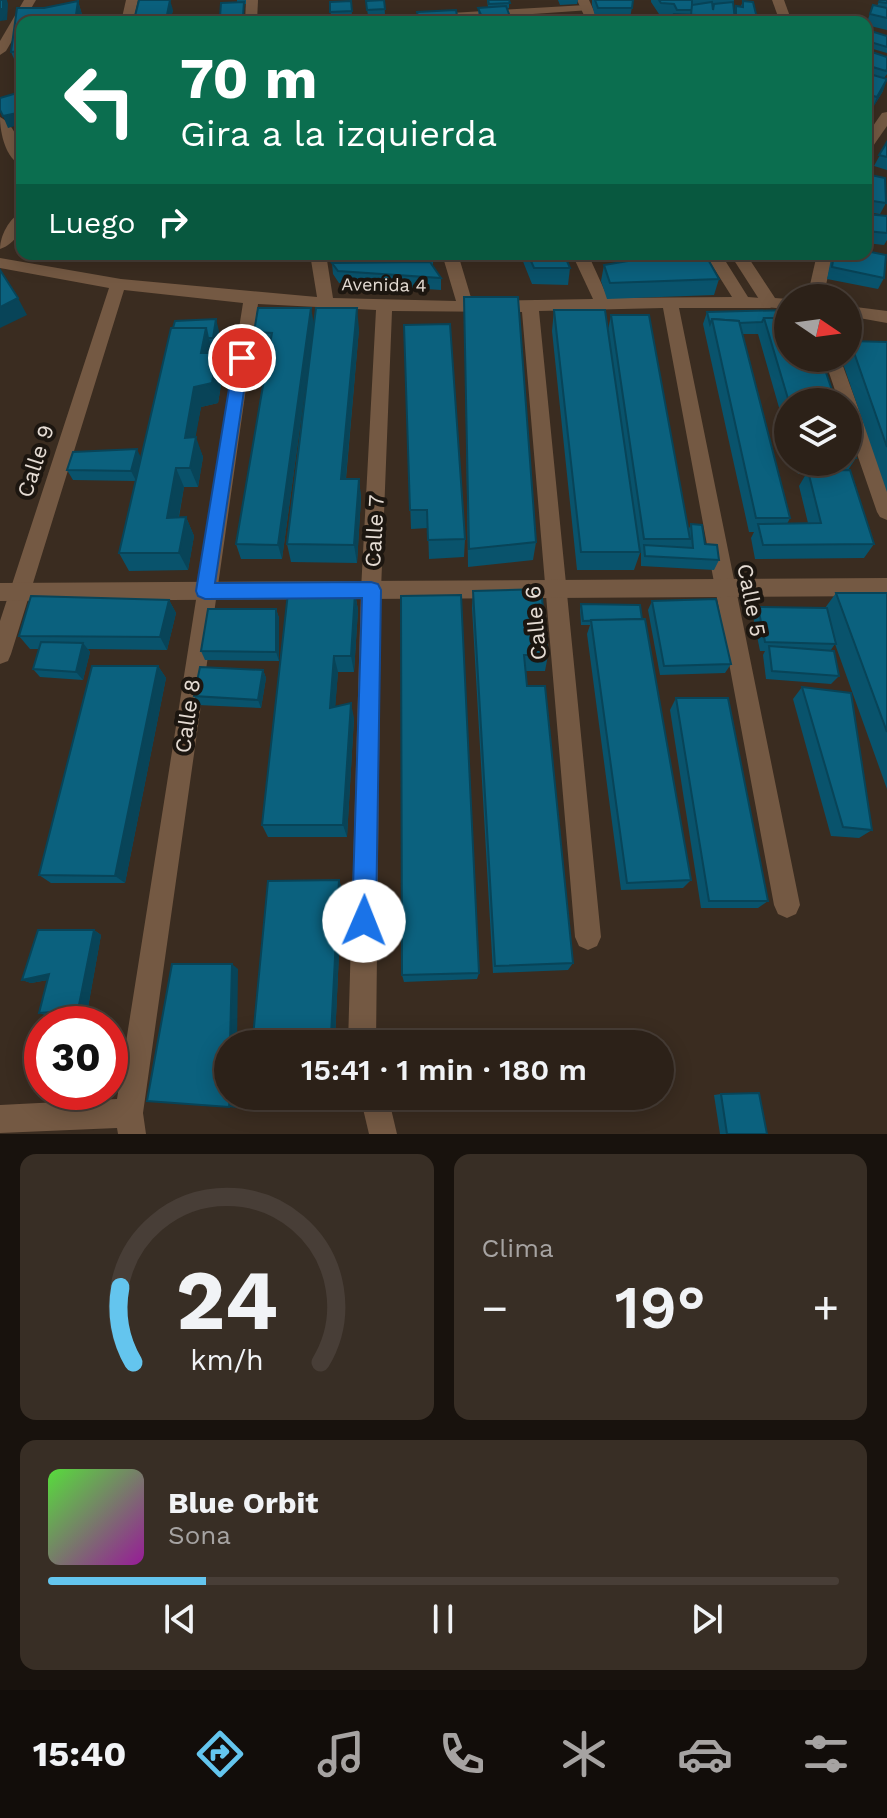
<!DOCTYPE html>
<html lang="es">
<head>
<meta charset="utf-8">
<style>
	body { margin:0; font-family:"Work Sans",sans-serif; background:#382e25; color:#f1f3f6; height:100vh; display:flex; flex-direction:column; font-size:30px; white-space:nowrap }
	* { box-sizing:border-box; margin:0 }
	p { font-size:26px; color:#a6a3a2 }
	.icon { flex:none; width:44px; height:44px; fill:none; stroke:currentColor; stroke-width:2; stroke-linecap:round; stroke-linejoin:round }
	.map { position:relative; height:1134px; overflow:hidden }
	.side { display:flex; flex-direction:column; gap:20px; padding:20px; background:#18120d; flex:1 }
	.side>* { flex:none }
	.hud { position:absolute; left:16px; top:16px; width:856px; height:244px; border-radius:16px; box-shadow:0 4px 20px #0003,0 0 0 2px #483e37; background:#0b6e4f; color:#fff; overflow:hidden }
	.needle { width:52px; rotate:103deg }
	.tools { position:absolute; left:774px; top:284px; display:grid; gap:16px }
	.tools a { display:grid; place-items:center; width:88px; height:88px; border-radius:50%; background:#2c2118; box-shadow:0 4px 20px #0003,0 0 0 2px #483e37; font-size:40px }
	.speed { position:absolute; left:24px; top:1006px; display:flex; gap:16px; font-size:40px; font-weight:700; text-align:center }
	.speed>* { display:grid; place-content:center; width:104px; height:104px; border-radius:50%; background:#2c2118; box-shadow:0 4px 20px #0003,0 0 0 2px #483e37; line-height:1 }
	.speed .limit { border:12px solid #d22; background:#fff; color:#111 }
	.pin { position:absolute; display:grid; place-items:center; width:68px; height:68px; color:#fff; margin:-34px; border:4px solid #fff; border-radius:50%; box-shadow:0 2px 8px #0007 }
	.me { position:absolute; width:88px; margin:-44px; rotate:1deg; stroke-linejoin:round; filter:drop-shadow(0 0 6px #0008) }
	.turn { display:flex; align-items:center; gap:28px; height:168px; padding:0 32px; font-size:36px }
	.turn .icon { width:104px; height:104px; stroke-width:2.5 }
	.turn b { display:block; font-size:56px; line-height:68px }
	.then { display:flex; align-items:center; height:76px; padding:0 32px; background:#0003; gap:16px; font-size:30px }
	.big { font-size:60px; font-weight:600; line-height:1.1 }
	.side .card { flex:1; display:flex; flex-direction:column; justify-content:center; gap:12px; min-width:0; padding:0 28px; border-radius:16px; background:#382e25 }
	.side .dial { align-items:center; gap:0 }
	.dial svg { height:208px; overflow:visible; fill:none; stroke:#483e37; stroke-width:7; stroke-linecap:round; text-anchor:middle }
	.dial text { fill:#f1f3f6; stroke:none }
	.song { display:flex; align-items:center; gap:24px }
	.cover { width:96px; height:96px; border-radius:12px; background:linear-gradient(135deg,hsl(110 70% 55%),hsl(300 70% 35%)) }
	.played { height:8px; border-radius:4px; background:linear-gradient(90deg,#64c5ee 20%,#483e37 20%) }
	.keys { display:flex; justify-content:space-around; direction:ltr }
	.heat { display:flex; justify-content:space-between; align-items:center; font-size:44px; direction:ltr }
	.side .tiles { flex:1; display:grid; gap:20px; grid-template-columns:1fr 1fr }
	.card:last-child { grid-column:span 2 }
	.trip { position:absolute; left:214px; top:1030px; width:460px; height:80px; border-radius:40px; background:#2c2118; box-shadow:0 4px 20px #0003,0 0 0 2px #483e37; font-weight:600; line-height:80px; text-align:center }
	.tab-bar { display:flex; height:128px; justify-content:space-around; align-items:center; background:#120d0a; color:#a6a3a2 }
	.tab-bar .icon { width:56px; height:56px }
	.tab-bar .current { color:#64c5ee }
	.tab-bar b { font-size:36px; color:#f1f3f6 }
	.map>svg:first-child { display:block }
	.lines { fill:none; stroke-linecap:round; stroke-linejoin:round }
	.minor { fill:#745943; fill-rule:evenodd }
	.tertiary { fill:#745943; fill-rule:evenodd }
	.wall { fill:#09536c }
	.shaded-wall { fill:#084458 }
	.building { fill:#0b617e; stroke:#084458; stroke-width:2 }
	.route { fill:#1a73e8; stroke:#114b97; stroke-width:2 }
	.labels { text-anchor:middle; stroke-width:8; stroke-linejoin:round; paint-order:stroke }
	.far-street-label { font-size:18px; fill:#e5dcd4; stroke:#1c1610 }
	.street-label { font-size:22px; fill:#e5dcd4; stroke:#1c1610 }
</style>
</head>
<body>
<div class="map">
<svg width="887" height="1134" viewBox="0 0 887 1134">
	<rect width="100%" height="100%" fill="#3a2c20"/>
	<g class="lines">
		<g class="minor">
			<path d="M24,0H36L6,51L0,55V41Z"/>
			<path d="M126,0H138L133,22H121Z"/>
			<path d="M246,0H258L257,22H245Z"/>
			<path d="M772,0H784L792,22H780Z"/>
			<path d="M586,5L590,6V10L422,22H360L366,18Z"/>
			<path d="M643,16L678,18L684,22H638L639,17Z"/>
			<path d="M887,112V126L871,149L866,150V136L882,113Z"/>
			<path d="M0,117C16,125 22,149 22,166C6,159 0,134 0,117Z"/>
			<path d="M22,212C22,229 17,243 0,249C0,236 9,218 22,212Z"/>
			<path d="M310,254H326L333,298L456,301L442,254H458L472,301L593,299L572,254H588L608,298L732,297L705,254H721L748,297L776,299L778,303L770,308H679L800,905L796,914L787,918L778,914L774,905L663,308L539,311L601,937L597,946L588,950L579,946L575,937L522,312L392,311L381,590L376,1044H348L361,590L376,310L258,304L143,1113L146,1134H118L117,1128L0,1133V1105L117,1099L243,303L124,290L11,654L8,661L0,664V621L109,288L0,268V258L121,279L317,297Z"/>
			<path d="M817,254H833L823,298H807Z"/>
			<path d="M824,358H840L887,486V520L880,517L877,512L848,428V402H839Z"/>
			<path d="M360,1096H388L397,1134H369Z"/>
		</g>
		<g class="tertiary">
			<path d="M577,0H589L599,22H587Z"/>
			<path d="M730,254H746L775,298L788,299V309L764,307Z"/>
			<path d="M848,306L887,311V323L848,316Z"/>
			<path d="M887,578V596L0,601V583Z"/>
		</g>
	</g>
	<g class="wall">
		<path d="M237,0H246V4H244V21L222,22L220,17L237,2Z"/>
		<path d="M384,0L385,15L368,16L366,1Z"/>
		<path d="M487,0H509V8L507,9L512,22H479L478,8L488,7Z"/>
		<path d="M558,0H578L577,4L560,5Z"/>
		<path d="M592,0H633L630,19L596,20L592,5Z"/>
		<path d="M651,0H734L733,5L734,12L736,6H741L743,1L757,18L755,22H673L672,17V22H650L651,15L672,16L659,14L651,2Z"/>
		<path d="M887,0V30L866,25L873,5L877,6L879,2Z"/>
		<path d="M78,1L83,18L82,22H22V68H18L11,52L17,8H44Z"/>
		<path d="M351,1L352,16L331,17L330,2Z"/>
		<path d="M173,10L170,22H136L135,16Z"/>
		<path d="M887,36V53L866,47L867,41Z"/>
		<path d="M866,50L887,57V74L884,78L883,91L872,109L866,107Z"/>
		<path d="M887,142V170L874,166Z"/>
		<path d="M866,174L886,203L880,214L866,212Z"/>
		<path d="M866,214L887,216V240L884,245L866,243Z"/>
		<path d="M401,254H433V265H432L441,278V290L339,283L333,274L332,263L402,262Z"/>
		<path d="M520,254H564L570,268L568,285L532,284Z"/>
		<path d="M832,254H866L884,278L878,289L827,279Z"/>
		<path d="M604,265L719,279L714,295L607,299L601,281Z"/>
		<path d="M464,297L536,542L533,560L468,567Z"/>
		<path d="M554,310L608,330L611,315L688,531L691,524L705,544L719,560L714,570L641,566V553H640L634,570H577L552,331Z"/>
		<path d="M788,310L836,402H788V439L758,334H742L790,518L787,524L808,523L799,486L806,474H798L795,462H848V436L856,458L848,470L874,544L864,558L755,559L751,538L754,532H749L703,324L707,312Z"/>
		<path d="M314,324L282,559H241L236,544L270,349H258L254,332Z"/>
		<path d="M404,325L465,539L464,557L429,559L428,528L411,529Z"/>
		<path d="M171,328L219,331L217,349H212L211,353L223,373L218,403L201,407L195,437L203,457L198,487H184L179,517H186L194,536L188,570L129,571L119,553L136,481L73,480L67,470L141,458Z"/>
		<path d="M359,329L346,479H359L361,498L357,563L291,562L287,544Z"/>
		<path d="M850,341L887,342V492L841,358H848V344Z"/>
		<path d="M473,591L548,655L545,671H526L527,686L573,963L568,970L493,973L472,608Z"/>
		<path d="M355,593L358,610L354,672H338L335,707L354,718L347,837H268L262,825Z"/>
		<path d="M836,593H887V789L835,644L830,651L839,676L831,684L766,679L763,655L765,651H760L753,616L758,607L825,608Z"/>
		<path d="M169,600L176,613L167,650L88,649L90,652L83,680L40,677L33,669L39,649H30L19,636Z"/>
		<path d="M652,601L731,664L725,673L660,675L648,610Z"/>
		<path d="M581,604L642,619L691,880L683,888L621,890L587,634L590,625H581L580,609Z"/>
		<path d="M276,609L279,618V661L205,660L201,651Z"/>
		<path d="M158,666L166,678L125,883H51L39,875Z"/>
		<path d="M263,670L266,678L261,708L198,705L194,696Z"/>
		<path d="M802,687L872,830L859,838L831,836L793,699Z"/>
		<path d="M676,698L768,901L758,908H701L670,710Z"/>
		<path d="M342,888L335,1039L260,1040L253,1037Z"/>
		<path d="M94,930L101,935L87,1013L48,1016L39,1013L48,980L31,983L22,980Z"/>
		<path d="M479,973L477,979L404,982L402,975Z"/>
		<path d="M721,1094L767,1134H720L714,1095Z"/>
	</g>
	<g class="shaded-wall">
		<path d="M3,0H7L8,4L7,20L0,21V9Z"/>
		<path d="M170,0L173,10L170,22H168L167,15Z"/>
		<path d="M78,1L83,18L82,22H75Z"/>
		<path d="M887,80L883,91L872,109L877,97Z"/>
		<path d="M22,112V124L8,128L3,116Z"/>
		<path d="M593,254H645L592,261Z"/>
		<path d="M18,298L27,315L0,328V307Z"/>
		<path d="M311,308L314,324L282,559L278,545Z"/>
		<path d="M357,308L359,329L344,498L341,479Z"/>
		<path d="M216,319L219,331L217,349L213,338Z"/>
		<path d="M206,328L212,349L207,374L201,353Z"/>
		<path d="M217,353L223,373L218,403L201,407L192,457L185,438L194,387Z"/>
		<path d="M196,437L203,457L198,487L190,468Z"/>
		<path d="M137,449L142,460L136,481L131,471Z"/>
		<path d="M176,468L184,487L175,536L167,518Z"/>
		<path d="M359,479L361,498L357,563L354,545Z"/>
		<path d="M186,517L194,536L188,570L179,553Z"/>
		<path d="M355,593L358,610L354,672L351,656Z"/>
		<path d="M169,600L176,613L167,650L160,637Z"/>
		<path d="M276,609L279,618V661L276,652Z"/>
		<path d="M83,643L90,652L83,680L76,672Z"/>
		<path d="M334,656L338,672L334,723L330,708Z"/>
		<path d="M158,666L166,678L125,883L115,876Z"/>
		<path d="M263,670L266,678L261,708L258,700Z"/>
		<path d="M351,703L354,718L347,837L343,825Z"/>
		<path d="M339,880L342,888L335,1039L331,1036Z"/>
		<path d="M94,930L101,935L87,1013L78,1010Z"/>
		<path d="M232,964L238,969L237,1044H230Z"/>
		<path d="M49,974L58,978L31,983L22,980Z"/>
		<path d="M230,1096H237V1108L229,1107Z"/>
	</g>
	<g class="building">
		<rect x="0" y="0" width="3" height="9"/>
		<path d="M139,0H170L167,15L135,16Z"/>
		<path d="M384,0L385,9L367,10L366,1Z"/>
		<path d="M488,0H509L510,3L489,4Z"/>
		<path d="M595,0H633L632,8H598Z"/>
		<path d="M659,0H692V10H677L674,4L661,3Z"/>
		<path d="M880,0H887V3L879,2Z"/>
		<path d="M78,1L75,22H22V51L11,52L17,8H44Z"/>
		<path d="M351,1L352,11L330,12V2Z"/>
		<path d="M743,1L753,2L757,18L736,16V6L743,7Z"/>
		<path d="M244,2L243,16L220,17L221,3Z"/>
		<path d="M712,2L713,10L714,4L733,2L735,20L718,18V16L691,15L692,5Z"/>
		<path d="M873,5L887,8V18L870,14Z"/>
		<path d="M506,6L512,22H484L478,8Z"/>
		<path d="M456,10L458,21L419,22L417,12Z"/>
		<path d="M674,14L718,16L719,22H675Z"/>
		<path d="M651,15L672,16V22H651Z"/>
		<path d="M348,17L349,22H289Z"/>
		<path d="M759,17L786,19V22H760Z"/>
		<path d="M565,18L568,22H528Z"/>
		<path d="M797,18L834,21V22H798Z"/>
		<path d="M639,20L640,22L608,21Z"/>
		<path d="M874,32L887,36V47L867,41Z"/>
		<path d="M866,50L887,57V69L886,71L866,65Z"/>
		<path d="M866,73L887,79L877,97L866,94Z"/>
		<path d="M17,93L20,98L22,97V112L3,116L0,110V98Z"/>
		<path d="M887,142V157L879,155Z"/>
		<path d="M866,174L885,178L886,203L866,200Z"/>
		<path d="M866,214L887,216V233L866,231Z"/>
		<path d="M866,251L886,255L884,278L832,267L834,254H866Z"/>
		<path d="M528,254H564L570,268H534Z"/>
		<path d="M670,254H705L719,279L610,283L604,265Z"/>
		<path d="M430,262L441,278L338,271L332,263Z"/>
		<path d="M0,270L18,298L0,307Z"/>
		<path d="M464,297H518L536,542L469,549Z"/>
		<path d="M258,308H311L278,545L236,544L272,333L254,332Z"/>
		<path d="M316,308H357L341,479H359L354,545L287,544Z"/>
		<path d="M554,310H605L640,552H581Z"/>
		<path d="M788,310V318H764L762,322L739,323V321L712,319L710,324L707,312Z"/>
		<path d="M611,315H649L690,539H644Z"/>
		<path d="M764,318H788V358H821L836,402H789Z"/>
		<path d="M216,319L213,338H208L206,328H173L175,321Z"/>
		<path d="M712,319L739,321L790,518H756Z"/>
		<path d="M450,324L465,539L428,540L427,510H410L404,325Z"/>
		<path d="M171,328H206L201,353H217L212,383L194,387L185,438L196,437L190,468H176L167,518L186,517L179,553H119Z"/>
		<path d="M850,341L887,342V447Z"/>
		<path d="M848,436L856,458H848Z"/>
		<path d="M137,449L131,471L67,470L73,452Z"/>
		<path d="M850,470L874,544L763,545L758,524L821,523L808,471Z"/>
		<path d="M691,524L702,525L705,544L717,545L719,560L645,556L644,545L693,548Z"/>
		<path d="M541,589L548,655H524L527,686H545L573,963L495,966L473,591Z"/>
		<path d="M288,593H355L351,656H334L330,708L351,703L343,825H262Z"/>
		<path d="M836,593H887V732Z"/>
		<path d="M461,595L479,973L402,975L401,596Z"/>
		<path d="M31,596L169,600L160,637L19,636Z"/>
		<path d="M716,599L731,664L664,666L652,601Z"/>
		<path d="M581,604L640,605L642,619L583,621Z"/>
		<path d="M758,607L827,608L836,644L765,642Z"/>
		<path d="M208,609H276V652L201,651Z"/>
		<path d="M645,619L691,880L627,883L591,620Z"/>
		<path d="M41,642L83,643L76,672L33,669Z"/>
		<path d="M769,646L834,651L839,676L772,671Z"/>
		<path d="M92,666H158L115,876L39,875Z"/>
		<path d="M200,667L263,670L258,700L194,696Z"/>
		<path d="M802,687L851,693L872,830L843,827Z"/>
		<path d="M676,698H728L768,901H709Z"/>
		<path d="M339,880L331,1036L253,1037L268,881Z"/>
		<path d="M38,930H94L78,1010L39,1013L49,974L22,980Z"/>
		<path d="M172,964H232L230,1044H228V1096H230L229,1107L147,1101Z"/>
		<path d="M759,1093L767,1134H727L721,1094Z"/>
	</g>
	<path class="route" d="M242,352L249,358L215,583L371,582L378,584L381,590L376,921L372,929L364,932L356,929L352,921L362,598L205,599L198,596L196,591L234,358Z"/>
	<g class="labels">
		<g class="far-street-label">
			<text transform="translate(384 285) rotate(1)" y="6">Avenida 4</text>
		</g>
		<g class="street-label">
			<text transform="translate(35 461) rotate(-72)" y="8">Calle 9</text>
			<text transform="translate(374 531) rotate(-87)" y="8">Calle 7</text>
			<text transform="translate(752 600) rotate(79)" y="8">Calle 5</text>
			<text transform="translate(535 623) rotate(-95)" y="8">Calle 6</text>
			<text transform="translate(187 716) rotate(-82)" y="8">Calle 8</text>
		</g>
	</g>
</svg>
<div class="tools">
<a><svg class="needle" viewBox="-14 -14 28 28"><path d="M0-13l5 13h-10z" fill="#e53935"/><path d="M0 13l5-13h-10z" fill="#a6a3a2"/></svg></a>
<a><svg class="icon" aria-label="layers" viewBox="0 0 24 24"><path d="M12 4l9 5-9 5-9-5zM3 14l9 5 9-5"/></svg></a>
</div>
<div class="speed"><div class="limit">30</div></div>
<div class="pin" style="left:242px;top:358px;background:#d93025"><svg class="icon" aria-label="arrive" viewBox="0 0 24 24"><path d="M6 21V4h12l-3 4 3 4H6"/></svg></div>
<svg class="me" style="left:364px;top:921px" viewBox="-20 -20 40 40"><circle r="19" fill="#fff"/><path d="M0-13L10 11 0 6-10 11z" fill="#1a73e8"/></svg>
<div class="trip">15:41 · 1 min · 180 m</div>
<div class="hud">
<div class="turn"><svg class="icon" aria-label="left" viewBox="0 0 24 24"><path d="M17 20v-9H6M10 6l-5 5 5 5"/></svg><div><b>70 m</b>Gira a la izquierda</div></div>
<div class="then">Luego<svg class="icon" aria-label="right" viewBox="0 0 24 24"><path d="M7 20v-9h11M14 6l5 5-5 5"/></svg></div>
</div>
</div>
<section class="side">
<div class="tiles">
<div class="card dial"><svg viewBox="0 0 100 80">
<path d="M14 69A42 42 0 1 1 86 69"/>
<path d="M14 69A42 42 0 0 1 9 40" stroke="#64c5ee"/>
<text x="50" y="56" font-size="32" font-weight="700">24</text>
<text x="50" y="72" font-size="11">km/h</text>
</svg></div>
<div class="card"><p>Clima</p>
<div class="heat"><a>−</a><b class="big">19°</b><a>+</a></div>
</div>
<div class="card">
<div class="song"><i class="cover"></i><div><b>Blue Orbit</b><p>Sona</p></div></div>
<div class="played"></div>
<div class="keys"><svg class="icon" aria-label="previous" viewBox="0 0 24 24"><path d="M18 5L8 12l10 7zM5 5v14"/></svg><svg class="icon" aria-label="pause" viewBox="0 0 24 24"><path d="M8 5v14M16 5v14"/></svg><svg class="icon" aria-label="next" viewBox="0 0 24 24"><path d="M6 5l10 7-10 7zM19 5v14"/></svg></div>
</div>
</div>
</section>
<nav class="tab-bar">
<b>15:40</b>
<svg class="icon current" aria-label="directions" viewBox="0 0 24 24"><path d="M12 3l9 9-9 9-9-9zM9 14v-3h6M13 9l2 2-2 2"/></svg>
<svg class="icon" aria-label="music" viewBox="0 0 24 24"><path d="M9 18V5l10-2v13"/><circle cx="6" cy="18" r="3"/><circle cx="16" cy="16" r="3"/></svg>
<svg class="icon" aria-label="phone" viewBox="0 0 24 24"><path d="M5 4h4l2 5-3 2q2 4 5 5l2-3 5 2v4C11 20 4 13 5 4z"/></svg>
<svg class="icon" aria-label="climate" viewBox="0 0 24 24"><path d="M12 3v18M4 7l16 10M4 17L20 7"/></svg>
<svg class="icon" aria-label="car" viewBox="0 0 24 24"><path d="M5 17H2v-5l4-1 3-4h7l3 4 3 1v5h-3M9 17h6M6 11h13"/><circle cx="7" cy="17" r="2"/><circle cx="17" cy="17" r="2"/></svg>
<svg class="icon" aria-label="filters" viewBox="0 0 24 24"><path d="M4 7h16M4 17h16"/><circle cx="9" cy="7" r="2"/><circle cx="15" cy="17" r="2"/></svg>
</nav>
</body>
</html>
